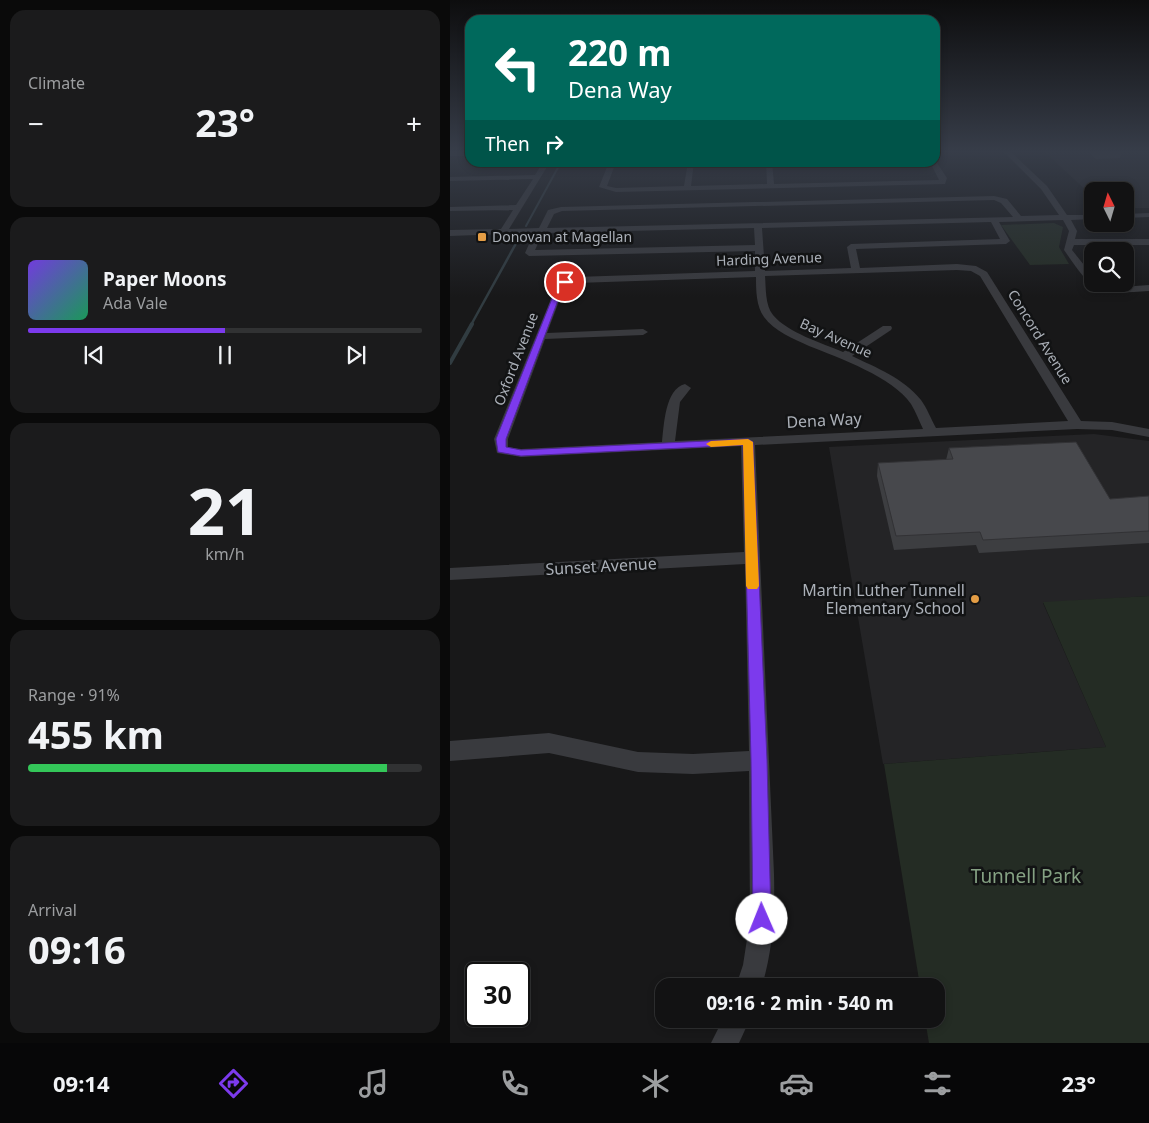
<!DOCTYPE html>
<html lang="en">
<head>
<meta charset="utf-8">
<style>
	body { margin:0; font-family:"Noto Sans",sans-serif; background:#1b1b1c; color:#f1f3f6; height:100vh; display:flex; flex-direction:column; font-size:19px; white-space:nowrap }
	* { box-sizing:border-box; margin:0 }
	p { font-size:16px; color:#9c9ea0 }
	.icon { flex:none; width:28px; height:28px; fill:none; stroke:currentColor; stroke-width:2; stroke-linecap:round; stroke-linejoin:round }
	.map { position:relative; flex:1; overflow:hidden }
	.side { display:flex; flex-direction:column; gap:10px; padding:10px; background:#0a0a0a; width:450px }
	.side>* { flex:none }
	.guide { position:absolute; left:15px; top:15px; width:475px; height:152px; border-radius:15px; box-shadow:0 2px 8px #0003,0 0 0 1px #313233; background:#00695c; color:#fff; overflow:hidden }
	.needle { width:32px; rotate:355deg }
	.tools { position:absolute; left:634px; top:182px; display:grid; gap:10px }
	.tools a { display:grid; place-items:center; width:50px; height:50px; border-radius:10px; background:#121213; box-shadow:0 2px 8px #0003,0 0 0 1px #313233; font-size:25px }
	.speed { position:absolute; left:15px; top:962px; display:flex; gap:10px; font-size:25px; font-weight:700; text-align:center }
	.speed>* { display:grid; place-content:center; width:65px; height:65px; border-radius:50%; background:#121213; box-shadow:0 2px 8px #0003,0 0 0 1px #313233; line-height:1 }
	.speed .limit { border:2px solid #111; border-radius:8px; background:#fff; color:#111 }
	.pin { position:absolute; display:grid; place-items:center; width:42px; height:42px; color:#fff; margin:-21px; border:2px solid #fff; border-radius:50%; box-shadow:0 1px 5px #0007 }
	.me { position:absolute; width:55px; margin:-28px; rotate:359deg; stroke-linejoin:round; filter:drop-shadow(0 0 4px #0008) }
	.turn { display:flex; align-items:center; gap:18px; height:105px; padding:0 20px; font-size:22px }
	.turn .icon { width:65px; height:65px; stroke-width:2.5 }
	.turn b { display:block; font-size:35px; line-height:42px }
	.then { display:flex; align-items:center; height:48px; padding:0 20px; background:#0003; gap:10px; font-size:19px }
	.big { font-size:38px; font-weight:700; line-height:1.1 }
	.side .tile { flex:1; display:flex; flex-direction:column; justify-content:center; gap:8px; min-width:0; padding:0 18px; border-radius:15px; background:#1b1b1c }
	.side .dial { align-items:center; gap:0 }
	.dial b { font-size:65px; line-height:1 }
	.song { display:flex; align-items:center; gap:15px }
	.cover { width:60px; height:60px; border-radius:8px; background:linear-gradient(135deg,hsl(260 70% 55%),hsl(150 70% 35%)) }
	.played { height:5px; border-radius:2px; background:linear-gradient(90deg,#7c3aed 50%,#313233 50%) }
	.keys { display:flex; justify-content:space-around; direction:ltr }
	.heat { display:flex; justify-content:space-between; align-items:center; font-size:28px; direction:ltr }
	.charge { height:8px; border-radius:4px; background:linear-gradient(90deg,#34c759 91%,#313233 0) }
	.trip { position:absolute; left:205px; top:978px; width:290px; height:50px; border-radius:15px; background:#121213; box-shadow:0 2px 8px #0003,0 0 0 1px #313233; font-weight:700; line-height:50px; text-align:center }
	.tabs { display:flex; height:80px; justify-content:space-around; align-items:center; background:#070708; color:#9c9ea0 }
	.tabs .icon { width:35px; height:35px }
	.tabs .current { color:#7c3aed }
	.tabs b { font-size:22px; color:#f1f3f6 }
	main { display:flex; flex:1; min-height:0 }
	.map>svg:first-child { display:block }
	.built { fill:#242426 }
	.green { fill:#242c24 }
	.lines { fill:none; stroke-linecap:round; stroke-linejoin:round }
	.stream-far2 { stroke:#313c41; stroke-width:2 }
	.stream-far1 { stroke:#313c41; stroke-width:2.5 }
	.stream { stroke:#313c41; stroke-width:4 }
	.minor { fill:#393a3e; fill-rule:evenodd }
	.wall { fill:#3d3e41 }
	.building { fill:#47484c; stroke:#323235 }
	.route { fill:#7c3aed; stroke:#51269a }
	.slow { fill:#f59e0b }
	.poi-dot { fill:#e49d45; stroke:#121314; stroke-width:2 }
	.labels { text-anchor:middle; stroke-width:5; stroke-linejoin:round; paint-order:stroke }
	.far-poi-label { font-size:14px; fill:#abb0b8; stroke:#121314; text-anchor:start }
	.far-street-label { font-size:14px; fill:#abb0b8; stroke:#121314 }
	.street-label { font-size:16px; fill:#abb0b8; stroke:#121314 }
	.poi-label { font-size:16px; fill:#abb0b8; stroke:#121314; text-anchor:end }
	.near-park-label { font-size:19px; fill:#85a183; stroke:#121314 }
</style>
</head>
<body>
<main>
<section class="side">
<div class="tile"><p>Climate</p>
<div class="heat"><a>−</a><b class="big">23°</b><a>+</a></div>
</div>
<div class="tile">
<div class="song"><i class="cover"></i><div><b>Paper Moons</b><p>Ada Vale</p></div></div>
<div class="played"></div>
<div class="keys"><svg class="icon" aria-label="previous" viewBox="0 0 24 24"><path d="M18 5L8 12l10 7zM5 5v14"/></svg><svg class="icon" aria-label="pause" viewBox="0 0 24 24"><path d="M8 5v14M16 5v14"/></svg><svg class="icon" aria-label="next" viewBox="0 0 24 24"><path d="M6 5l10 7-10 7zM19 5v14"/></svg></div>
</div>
<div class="tile dial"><b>21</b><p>km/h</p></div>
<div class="tile"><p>Range · 91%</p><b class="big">455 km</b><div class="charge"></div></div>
<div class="tile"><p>Arrival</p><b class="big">09:16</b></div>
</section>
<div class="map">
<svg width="699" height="1043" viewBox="0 0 699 1043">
	<rect width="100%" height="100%" fill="#181819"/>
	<g class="built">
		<path d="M594,151H699V208H675V191H642V196Z"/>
		<path d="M644,434L699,441V596L593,603L656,747L433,764L379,447Z"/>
	</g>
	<g class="green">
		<path d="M604,223L613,227L609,247L619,264L580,265L551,225Z"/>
		<path d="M699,596V1043H479L475,1019H486V986H470L434,764L656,747L593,602Z"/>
	</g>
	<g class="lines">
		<path class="stream-far2" d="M76,226L111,162"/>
		<path class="stream-far1" d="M21,325L69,238"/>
		<path class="stream" d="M0,363L22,324"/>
		<g class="minor">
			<path d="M553,151H560L597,186L617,215H642V219L621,220L627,231L625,239H699V245H624L622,250L642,275V284L671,287L699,285V291C645,295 644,293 614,250L619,231L613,220L549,222L560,241L556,244L406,249L410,268L507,264L526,266L537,272L631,421L662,422L699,429V437L662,430L627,429L305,445L324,874C325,913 323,949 312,986H286L293,965L300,920L299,771L243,774L188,772L99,753L0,761V741L99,733L188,752L243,754L299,751L295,564L0,580V568L294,552L291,446L71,457L47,453L44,439L107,284L125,277L305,271V251L79,256L75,253L84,233L0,236V230L51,229L63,210L0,211V207L66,205L83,179L0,181V177L85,175L93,162H100L59,229L89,228L98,210L111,207L544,196L557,199L571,216L609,215L591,189ZM544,200L551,203L563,217L97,228L104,214L112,211ZM541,222L550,239L401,244L397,247L401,268L315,271L312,228ZM304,228L305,245L85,250L93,233ZM507,270L521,271L530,276L618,421L486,428C481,419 477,408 471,400C453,378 427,368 402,356L441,330L442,328L441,326H433L393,352C372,343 338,333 323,315C315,305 316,288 315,276ZM306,277C306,290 306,306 314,317C324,331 344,339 359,346C389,358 443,377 461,404C466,412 469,421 473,429L225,441L230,402L241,388L235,384C215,389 214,425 212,442L71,449L58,447V439L95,339L193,335L198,332L193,329L97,333L114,288L126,283Z"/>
			<rect x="0" y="152" width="20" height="4"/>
			<path d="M485,160L497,178L495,184L166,192L149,187L159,162H166L157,186L166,188L234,186L238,162H244L241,186L317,184L316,162H322L324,184L489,180L480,162H485Z"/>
			<path d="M699,213V217L675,218V214Z"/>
			<path d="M273,1019H300L289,1043H261Z"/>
		</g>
	</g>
	<g class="wall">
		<path d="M637,151H672L670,158L646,159Z"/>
		<path d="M499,448L660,499L699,496V543L529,553L526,545L444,550L427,476L428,463L496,460Z"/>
	</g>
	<path class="building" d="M626,442L660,499L699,496V531L533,540L530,532L446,536L428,463L503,459L499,448Z"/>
	<linearGradient id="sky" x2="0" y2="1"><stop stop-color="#0d0d0e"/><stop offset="0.51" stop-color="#373d49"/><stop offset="1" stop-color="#373d49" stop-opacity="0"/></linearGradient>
	<rect width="699" height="297" fill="url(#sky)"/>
	<path class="route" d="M115,280L119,282L113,287L56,439V447L71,450L298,439L303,442L317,760L321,919L318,926L312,928L306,926L303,919L301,760L293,445L71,456L48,452L46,439L107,286Z"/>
	<path class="slow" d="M298,439L303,442L309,586L307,589H298L296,586L293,445L261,447L256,444L261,441Z"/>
	<g class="poi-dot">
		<rect x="27" y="232" width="10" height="10" rx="2.5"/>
		<circle cx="525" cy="599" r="5"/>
	</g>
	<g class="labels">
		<g class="far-poi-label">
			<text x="42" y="242">Donovan at Magellan</text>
		</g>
		<g class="far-street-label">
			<text transform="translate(319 259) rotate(-2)" y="5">Harding Avenue</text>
			<text transform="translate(590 337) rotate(58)" y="5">Concord Avenue</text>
			<text transform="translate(386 338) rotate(24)" y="5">Bay Avenue</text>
			<text transform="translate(66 359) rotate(-69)" y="5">Oxford Avenue</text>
		</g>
		<g class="street-label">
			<text transform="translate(374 420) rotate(-3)" y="6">Dena Way</text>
			<text transform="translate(151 566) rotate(-3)" y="6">Sunset Avenue</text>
		</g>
		<g class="poi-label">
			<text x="515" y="596">Martin Luther Tunnell<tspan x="515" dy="18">Elementary School</tspan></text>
		</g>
		<g class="near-park-label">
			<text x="576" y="883">Tunnell Park</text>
		</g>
	</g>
</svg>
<div class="tools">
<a><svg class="needle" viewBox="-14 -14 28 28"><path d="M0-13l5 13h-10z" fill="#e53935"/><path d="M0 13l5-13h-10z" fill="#9c9ea0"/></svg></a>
<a><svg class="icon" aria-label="search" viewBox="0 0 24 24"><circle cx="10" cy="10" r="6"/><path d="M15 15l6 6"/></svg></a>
</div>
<div class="speed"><div class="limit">30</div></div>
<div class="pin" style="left:115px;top:282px;background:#d93025"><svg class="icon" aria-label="arrive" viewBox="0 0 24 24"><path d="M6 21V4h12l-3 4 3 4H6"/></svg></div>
<svg class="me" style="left:312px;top:919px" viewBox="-20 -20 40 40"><circle r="19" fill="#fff"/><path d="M0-13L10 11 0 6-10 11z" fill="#7c3aed"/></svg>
<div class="trip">09:16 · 2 min · 540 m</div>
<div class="guide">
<div class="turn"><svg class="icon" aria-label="left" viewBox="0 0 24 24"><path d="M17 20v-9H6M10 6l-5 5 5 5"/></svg><div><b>220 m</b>Dena Way</div></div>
<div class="then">Then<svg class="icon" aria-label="right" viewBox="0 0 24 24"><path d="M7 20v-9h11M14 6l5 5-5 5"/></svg></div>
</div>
</div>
</main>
<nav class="tabs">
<b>09:14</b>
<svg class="icon current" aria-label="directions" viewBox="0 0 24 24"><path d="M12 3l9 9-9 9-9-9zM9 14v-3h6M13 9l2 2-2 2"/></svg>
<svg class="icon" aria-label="music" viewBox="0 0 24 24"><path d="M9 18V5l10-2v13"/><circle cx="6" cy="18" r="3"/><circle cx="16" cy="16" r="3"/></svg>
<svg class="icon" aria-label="phone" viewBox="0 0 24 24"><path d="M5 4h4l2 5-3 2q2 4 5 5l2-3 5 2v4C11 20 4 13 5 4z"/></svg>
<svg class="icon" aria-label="climate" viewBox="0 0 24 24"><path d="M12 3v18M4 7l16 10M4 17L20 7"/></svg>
<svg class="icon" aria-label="car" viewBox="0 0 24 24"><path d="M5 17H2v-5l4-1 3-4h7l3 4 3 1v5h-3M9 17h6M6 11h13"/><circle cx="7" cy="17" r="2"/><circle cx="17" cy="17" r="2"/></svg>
<svg class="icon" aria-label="filters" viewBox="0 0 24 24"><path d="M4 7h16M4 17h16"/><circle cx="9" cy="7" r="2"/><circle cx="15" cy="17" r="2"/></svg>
<b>23°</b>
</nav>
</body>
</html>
